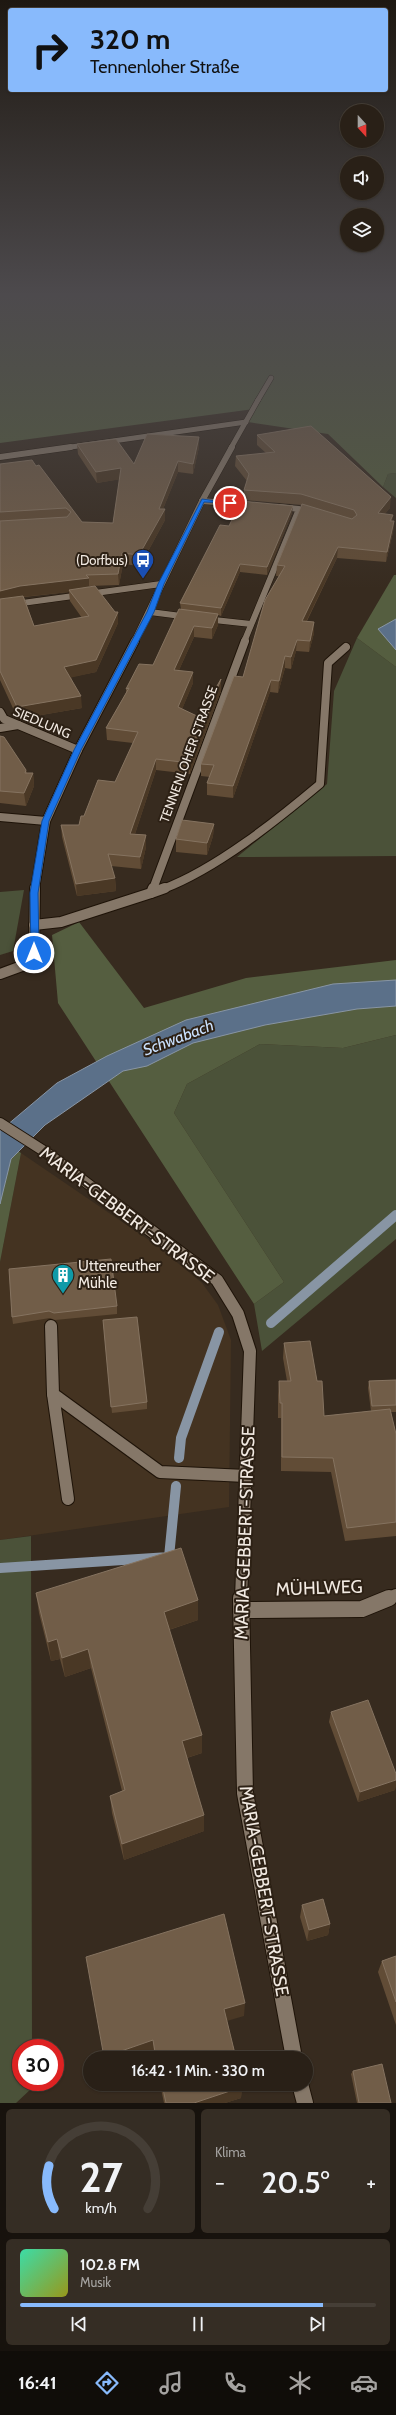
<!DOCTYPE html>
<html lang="de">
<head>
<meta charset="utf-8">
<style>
	body { margin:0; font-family:Cabin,sans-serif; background:#352d24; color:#f1f3f6; height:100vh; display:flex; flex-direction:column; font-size:15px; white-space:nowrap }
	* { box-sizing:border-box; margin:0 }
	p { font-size:13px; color:#a5a3a1 }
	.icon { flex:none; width:22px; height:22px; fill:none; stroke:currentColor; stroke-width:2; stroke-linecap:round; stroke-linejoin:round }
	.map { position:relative; height:2103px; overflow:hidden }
	.sheet { display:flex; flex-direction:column; gap:6px; padding:6px; background:#17120d; flex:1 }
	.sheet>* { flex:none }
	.hud { position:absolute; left:8px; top:8px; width:380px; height:84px; border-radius:4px; box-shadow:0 1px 3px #0004,0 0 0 1px #453e36; background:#88bafc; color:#111; overflow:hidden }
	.needle { width:26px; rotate:159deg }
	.buttons { position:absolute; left:340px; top:104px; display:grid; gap:8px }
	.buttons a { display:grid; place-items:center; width:44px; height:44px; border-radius:50%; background:#292017; box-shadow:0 1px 3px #0004,0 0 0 1px #453e36; font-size:20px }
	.speed { position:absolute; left:12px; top:2039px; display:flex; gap:8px; font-size:20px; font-weight:700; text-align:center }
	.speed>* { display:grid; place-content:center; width:52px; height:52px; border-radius:50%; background:#292017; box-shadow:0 1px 3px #0004,0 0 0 1px #453e36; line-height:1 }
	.speed .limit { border:6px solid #d22; background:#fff; color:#111 }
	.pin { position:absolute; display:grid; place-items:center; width:34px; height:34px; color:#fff; margin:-17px; border:2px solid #fff; border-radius:50%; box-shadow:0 1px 4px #0007 }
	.me { position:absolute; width:44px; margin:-22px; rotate:0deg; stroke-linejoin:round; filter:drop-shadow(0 0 3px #0008) }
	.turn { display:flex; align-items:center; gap:14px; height:84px; padding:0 16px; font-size:18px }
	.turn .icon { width:52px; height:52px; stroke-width:2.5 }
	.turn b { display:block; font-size:28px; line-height:34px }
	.big { font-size:30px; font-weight:600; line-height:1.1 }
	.sheet .card { flex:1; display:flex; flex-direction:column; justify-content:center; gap:6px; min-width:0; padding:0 14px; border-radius:6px; background:#352d24 }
	.sheet .dial { align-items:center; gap:0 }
	.dial svg { height:104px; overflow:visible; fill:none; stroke:#453e36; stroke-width:7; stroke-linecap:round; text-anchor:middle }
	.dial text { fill:#f1f3f6; stroke:none }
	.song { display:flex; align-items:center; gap:12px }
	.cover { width:48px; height:48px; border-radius:6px; background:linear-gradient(135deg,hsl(160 70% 55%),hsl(60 70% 35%)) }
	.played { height:4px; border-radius:2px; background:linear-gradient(90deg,#88bafc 85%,#453e36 85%) }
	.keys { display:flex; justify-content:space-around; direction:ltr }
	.heat { display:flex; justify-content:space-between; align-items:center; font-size:22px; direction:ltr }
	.sheet .tiles { flex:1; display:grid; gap:6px; grid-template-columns:1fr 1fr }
	.card:last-child { grid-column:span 2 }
	.trip { position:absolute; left:83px; top:2051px; width:230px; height:40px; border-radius:20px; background:#292017; box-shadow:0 1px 3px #0004,0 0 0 1px #453e36; font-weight:600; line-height:40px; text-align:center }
	.menu { display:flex; height:64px; justify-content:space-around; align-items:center; background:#100d09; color:#a5a3a1 }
	.menu .icon { width:28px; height:28px }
	.menu .active { color:#88bafc }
	.menu b { font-size:18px; color:#f1f3f6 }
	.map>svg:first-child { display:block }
	.built { fill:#443321 }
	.green { fill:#4b5239 }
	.forest { fill:#555e40 }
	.water { fill:#5b7089; stroke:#8895a4 }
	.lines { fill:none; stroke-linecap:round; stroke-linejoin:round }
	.stream { stroke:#8895a4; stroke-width:10 }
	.service-far2-casing { stroke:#1e1308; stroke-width:6 }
	.service-far1-casing { stroke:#1e1308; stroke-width:10 }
	.service-casing { stroke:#1e1308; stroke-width:14 }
	.minor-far5-casing { stroke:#1e1308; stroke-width:6 }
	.minor-far4-casing { stroke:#1e1308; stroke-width:7 }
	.minor-far3-casing { stroke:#1e1308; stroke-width:10 }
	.minor-far2-casing { stroke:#1e1308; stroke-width:12 }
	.minor-far1-casing { stroke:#1e1308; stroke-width:14 }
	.minor-casing { stroke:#1e1308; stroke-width:18 }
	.service-far2 { stroke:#857768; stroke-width:5 }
	.service-far1 { stroke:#857768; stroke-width:8 }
	.service { stroke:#857768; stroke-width:12 }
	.minor-far5 { stroke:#857768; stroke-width:5 }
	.minor-far4 { stroke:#857768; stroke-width:6 }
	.minor-far3 { stroke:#857768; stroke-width:8 }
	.minor-far2 { stroke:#857768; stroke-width:10 }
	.minor-far1 { stroke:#857768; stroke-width:12 }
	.minor { stroke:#857768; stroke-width:16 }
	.wall { fill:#614c36; fill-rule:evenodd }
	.shaded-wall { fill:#4a3825 }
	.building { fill:#715d48; stroke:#857360 }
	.route { fill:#1a73e8; stroke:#114b97 }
	.labels { text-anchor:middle; stroke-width:4; stroke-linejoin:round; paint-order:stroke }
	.far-poi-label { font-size:13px; fill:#f2eae2; stroke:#2d2115; text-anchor:end }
	.far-street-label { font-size:13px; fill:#f2eae2; stroke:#2d2115 }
	.poi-label { font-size:15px; fill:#f2eae2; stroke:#2d2115; text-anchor:start }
	.water-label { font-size:16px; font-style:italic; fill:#cbe2ff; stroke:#2d2115 }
	.near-street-label { font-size:18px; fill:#f2eae2; stroke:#2d2115 }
</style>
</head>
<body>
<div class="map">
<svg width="396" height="2103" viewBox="0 0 396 2103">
	<rect width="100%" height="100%" fill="#372b1f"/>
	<path class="built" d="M21,1153L156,1245L202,1283L218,1305L231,1340L229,1507L0,1540V1262Z"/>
	<g class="green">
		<path d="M396,473V498L383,487L388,474Z"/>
		<path d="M357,638L396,667V856L237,857L327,784L334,691Z"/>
		<path d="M24,890L13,951L0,955V892Z"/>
		<path d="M396,1035V1239L262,1351L254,1304L284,1282L174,1113L187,1084L260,1044L343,1048Z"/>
		<path d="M31,1536L32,2048H21V2082H32V2088L16,2103H0V1540Z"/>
	</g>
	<g class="forest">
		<path d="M0,294H396V473L388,474L383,487L328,434L248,422L254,409L0,443Z"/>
		<path d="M394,575H396V667L357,638Z"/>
		<path d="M79,922L144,1008L246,978L396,960V1035L343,1048L260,1044L187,1084L174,1113L284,1282L254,1304L58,1003L52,935Z"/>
		<path d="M0,1140L21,1153L0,1262Z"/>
	</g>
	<g class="water">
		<path d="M396,619V650L378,629Z"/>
		<path d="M396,980V1006L357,1009L265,1025L193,1043L147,1066L123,1071L45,1125L11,1159L0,1204V1131L57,1083L107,1056L186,1020L333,984Z"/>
	</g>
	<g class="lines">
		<g class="stream">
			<path d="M271,1323L396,1215"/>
			<path d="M179,1458L181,1438L219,1332"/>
			<path d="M0,1568L169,1557L176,1486"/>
		</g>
		<g class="service-far2-casing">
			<path id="service-far2" d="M258,400L271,378"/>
		</g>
		<g class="service-far1-casing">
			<path id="service-far1" d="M0,728L18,725"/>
		</g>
		<g class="service-casing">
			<g id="service">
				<path d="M51,1326L53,1394L160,1472L246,1476"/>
				<path d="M53,1394L68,1499"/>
			</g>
		</g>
		<g class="minor-far5-casing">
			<g id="minor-far5">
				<path d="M64,448L246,422"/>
				<path d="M231,448L258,400"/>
			</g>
		</g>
		<g class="minor-far4-casing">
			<g id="minor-far4">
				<path d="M0,457L71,447"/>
				<path d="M202,501L252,505"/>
				<path d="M0,606L161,584"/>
				<path d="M150,612L189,617"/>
				<path d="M205,619L251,624"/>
				<path d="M134,642L202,501L232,447"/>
				<path d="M244,642L299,509L280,507"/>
			</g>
		</g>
		<g class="minor-far3-casing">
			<g id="minor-far3">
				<path d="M0,712L4,719L78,750"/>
				<path d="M0,817L46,821"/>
				<path d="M35,889L46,821L78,750L135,641"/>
				<path d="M153,889L245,641"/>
				<path d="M163,889C216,869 276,821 320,784L328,663L346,647"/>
			</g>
		</g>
		<g class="minor-far2-casing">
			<g id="minor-far2">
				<path d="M151,893L165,888"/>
				<path d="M34,925L61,922L151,893L153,888"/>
				<path d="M0,974L30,963L34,953L35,888"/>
				<path d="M0,1123L47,1153L112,1202"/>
			</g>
		</g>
		<g class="minor-far1-casing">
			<g id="minor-far1">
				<path d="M111,1201L217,1280L238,1314L250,1351L241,1599"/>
				<path d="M386,1599L396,1595"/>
			</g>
		</g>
		<g class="minor-casing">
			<g id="minor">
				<path d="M241,1598L245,1793L294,2058"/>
				<path d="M241,1610L362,1609L389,1598"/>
				<path d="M300,2084L305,2103"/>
			</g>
		</g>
		<use href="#service-far2" class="service-far2"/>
		<use href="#service-far1" class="service-far1"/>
		<use href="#service" class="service"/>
		<use href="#minor-far5" class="minor-far5"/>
		<use href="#minor-far4" class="minor-far4"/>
		<use href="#minor-far3" class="minor-far3"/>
		<use href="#minor-far2" class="minor-far2"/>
		<use href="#minor-far1" class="minor-far1"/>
		<use href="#minor" class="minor"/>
	</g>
	<g class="wall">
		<path d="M257,435L390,508L384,514L393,515L392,521H394L393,532L386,562L337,558L307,621L314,622V633L309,652L296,651L291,669L285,668L278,693L270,692L233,798L207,795V783L210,777L201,776V764L243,677L279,576H276L277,565L302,505L244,500V490L247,481L235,466L236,456L266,453L257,445Z"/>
		<path d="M77,444L134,464L199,447L193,474L178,472L163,509H165V520L140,566L123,564L119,585L89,586V587L115,612H118V623L96,672L71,677L82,708L18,719L0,680V464L36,466L82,522L113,523L120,479L97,483L78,454ZM69,592L70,601L82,618L34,626L24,597Z"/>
		<path d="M292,513L267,575L240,572L221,616L218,615V625L212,639L194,637L179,670L193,683L182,709L199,717L221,691L190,774L156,770L135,834L146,835V847L141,869L111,866L115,878L116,891L77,896L62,837L61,825H79L115,782L133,743L107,740L106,728L126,693V689L153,665L181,609L180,603L229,526Z"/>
		<path d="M0,736L26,770L27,773H33L34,786L26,806L0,803Z"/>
		<path d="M214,824L213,836L207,855L176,852V839Z"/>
		<path d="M9,1269L117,1306V1314L55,1320L50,1318L13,1324L12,1317Z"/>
		<path d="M103,1320L147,1402V1409L112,1413Z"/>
		<path d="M284,1343L317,1381L324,1416L371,1411L368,1388L369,1381L396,1380V1412H391L396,1434V1536L345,1541L331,1472L281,1471V1418H278V1395L279,1381H287L283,1358Z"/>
		<path d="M36,1593L198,1600V1620L169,1630L202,1753L187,1758L204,1831L124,1860L112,1813L110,1796L122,1791L91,1668L65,1677L60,1659L51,1661L39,1613Z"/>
		<path d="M331,1712L395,1790L358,1802L329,1722Z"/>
		<path d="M302,1905L330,1924L328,1935L307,1941L300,1917Z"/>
		<path d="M396,1956V2025L378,1972L382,1961Z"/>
		<path d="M244,2016L227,2021L236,2058H155L154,2052L104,2058Z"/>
		<path d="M353,2071L391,2103H357L351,2074Z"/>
		<path d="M160,2084H242L241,2098L225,2103H164Z"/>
	</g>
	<g class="shaded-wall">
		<path d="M199,437V447L193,474V464Z"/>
		<path d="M178,461V472L159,519L165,509V520L140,566L139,555Z"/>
		<path d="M121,468L122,479L97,483L96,472Z"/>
		<path d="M391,497L390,508L377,524L378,513Z"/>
		<path d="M293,506L292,513L267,575V567Z"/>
		<path d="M394,521L393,532L386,562L387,552Z"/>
		<path d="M338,547L337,558L301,632L302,621Z"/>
		<path d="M122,553L123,564L119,585L118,574Z"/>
		<path d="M240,564V572L221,616V608Z"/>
		<path d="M89,578V589L69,590V592L21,597L0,603V591L20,586Z"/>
		<path d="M118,612V623L96,672L65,679L64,667Z"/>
		<path d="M218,614V625L212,639V628Z"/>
		<path d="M314,622V633L309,652L310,641Z"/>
		<path d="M194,626V637L174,681V670Z"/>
		<path d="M297,640L296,651L291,669V657Z"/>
		<path d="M285,656V668L278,693L279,681Z"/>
		<path d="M193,672V683L178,719V707Z"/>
		<path d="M221,679V691L190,774V763Z"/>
		<path d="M271,680L270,692L233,798V786Z"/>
		<path d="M81,696L82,708L18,719L17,707Z"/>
		<path d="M156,759V770L131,846L130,834Z"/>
		<path d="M33,773L34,786L26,806L24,793Z"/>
		<path d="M214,824L213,836L207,855V843Z"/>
		<path d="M146,835V847L141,869L140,857Z"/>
		<path d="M115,878L116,891L77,896L76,884Z"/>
		<path d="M198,1600V1620L165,1631L164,1612Z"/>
		<path d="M57,1639L60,1659L51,1661L48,1642Z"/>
		<path d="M88,1649L91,1668L65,1677L62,1658Z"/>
		<path d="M202,1735V1753L183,1759L182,1741Z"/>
		<path d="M396,1780V1787L395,1790L358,1802L360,1792Z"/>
		<path d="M204,1815V1831L124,1860L122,1844Z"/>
		<path d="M330,1924L328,1935L307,1941L309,1930Z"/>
		<path d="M245,2003L244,2016L223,2022L224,2009Z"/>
		<path d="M153,2040L154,2052L137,2058H104V2057Z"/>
		<path d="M242,2087L241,2098L225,2103H194Z"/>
	</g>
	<g class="building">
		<path d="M311,426L391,497L378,513L393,515L390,521H394L387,552L338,547L302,621L314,622L310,641L297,640L291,657L285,656L279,681L271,680L233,786L207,783L214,765L201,764L234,676L243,677L265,600L285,566L277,565L302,504L352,519L357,515L354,510L301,494L244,490L249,474L236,456L275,452L257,435Z"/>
		<path d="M147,434L199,437L193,464L178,461L159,509H165L139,555L122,553L118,574L86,575L89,578L20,586L0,591V521L67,517L71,512L66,508L0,512V464L32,460L36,466L39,465L82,522L113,523L121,468L96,472L77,444L116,439L134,464Z"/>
		<path d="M241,501L293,506L267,567L240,564L221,608L180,603L220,525L229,526Z"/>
		<path d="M95,586L115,612H118L96,660L64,667L81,696L17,707L0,671V599L23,596L34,626L89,616L69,590Z"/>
		<path d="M179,609L218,614L212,628L194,626L174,670L193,672L178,707L199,717L221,679L190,763L156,759L130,834L146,835L140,857L108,854L115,878L76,884L61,825H79L81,816H84L98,780L115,782L138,732L106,728L129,688L126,689L139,664L153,665Z"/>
		<path d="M0,736L4,737L26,770L25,773H33L24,793L0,791Z"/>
		<path d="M182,820L214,824L207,843L176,839Z"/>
		<path d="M111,1259L117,1306L54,1313L49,1311L12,1317L9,1269Z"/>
		<path d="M137,1317L147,1402L111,1407L103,1320Z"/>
		<path d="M310,1341L317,1381H322L324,1416L390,1409L396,1434V1522L347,1528L333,1458L282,1457V1403H280L279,1381H291L284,1343Z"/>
		<path d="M396,1380V1405L372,1406L369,1381Z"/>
		<path d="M181,1548L198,1600L164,1612L202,1735L182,1741L204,1815L122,1844L110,1796L125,1790L88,1649L62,1658L57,1639L48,1642L36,1593Z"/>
		<path d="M368,1700L396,1774V1780L360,1792L331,1712Z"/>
		<path d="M323,1899L330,1924L309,1930L302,1905Z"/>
		<path d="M224,1914L245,2003L224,2009L236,2058H156L153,2040L104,2057L86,1957Z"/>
		<path d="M396,1956V2002L382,1961Z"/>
		<path d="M382,2064L391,2103H359L353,2071Z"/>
		<path d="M162,2084H242V2087L194,2103H166Z"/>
	</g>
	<linearGradient id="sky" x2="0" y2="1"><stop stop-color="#1e1811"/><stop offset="0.5" stop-color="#4d4a4d"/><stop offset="1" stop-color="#4d4a4d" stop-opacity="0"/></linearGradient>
	<rect width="396" height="589" fill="url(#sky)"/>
	<path class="route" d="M202,499L232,503L204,502L164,584L154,612L81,750L49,821L38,893L39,953L31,955L30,893L42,821L74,750L147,612L158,584Z"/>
	<defs>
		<g id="bus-pin" transform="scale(1.15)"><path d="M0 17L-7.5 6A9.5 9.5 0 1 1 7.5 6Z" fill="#1a4fb4" stroke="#2d2115"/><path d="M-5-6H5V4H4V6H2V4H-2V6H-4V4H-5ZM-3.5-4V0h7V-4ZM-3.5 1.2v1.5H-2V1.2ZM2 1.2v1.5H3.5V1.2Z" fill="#fff"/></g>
		<g id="building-pin" transform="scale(1.15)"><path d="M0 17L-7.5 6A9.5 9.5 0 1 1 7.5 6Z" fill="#0f9aa8" stroke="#2d2115"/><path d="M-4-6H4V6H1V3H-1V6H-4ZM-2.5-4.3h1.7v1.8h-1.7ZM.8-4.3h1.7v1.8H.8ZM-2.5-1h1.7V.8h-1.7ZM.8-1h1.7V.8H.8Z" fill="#fff"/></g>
	</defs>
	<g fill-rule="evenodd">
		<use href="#bus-pin" x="143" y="560"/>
		<use href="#building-pin" x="63" y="1275"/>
	</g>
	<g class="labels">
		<g class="far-poi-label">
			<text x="128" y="565">(Dorfbus)</text>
		</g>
		<g class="far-street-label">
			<text transform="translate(42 722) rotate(23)" y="5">SIEDLUNG</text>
			<text transform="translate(188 754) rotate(-70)" y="5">TENNENLOHER STRASSE</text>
		</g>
		<g class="poi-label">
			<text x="78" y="1271">Uttenreuther<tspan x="78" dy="17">Mühle</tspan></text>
		</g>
		<g class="water-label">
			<text transform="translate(178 1037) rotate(-21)" y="6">Schwabach</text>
		</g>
		<g class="near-street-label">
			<text transform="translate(127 1215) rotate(37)" y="6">MARIA-GEBBERT-STRASSE</text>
			<text transform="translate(245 1533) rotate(-88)" y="6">MARIA-GEBBERT-STRASSE</text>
			<text transform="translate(319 1588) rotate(-2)" y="6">MÜHLWEG</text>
			<text transform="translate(264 1891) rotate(80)" y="6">MARIA-GEBBERT-STRASSE</text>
		</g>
	</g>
</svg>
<div class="buttons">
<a><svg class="needle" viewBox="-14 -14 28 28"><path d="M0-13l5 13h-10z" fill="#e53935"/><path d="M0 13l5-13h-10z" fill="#a5a3a1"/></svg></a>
<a><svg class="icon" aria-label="sound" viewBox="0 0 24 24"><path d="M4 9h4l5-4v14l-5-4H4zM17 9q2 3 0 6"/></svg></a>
<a><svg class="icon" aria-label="layers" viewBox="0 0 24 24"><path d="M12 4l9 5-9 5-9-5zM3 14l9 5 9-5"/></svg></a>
</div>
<div class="speed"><div class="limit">30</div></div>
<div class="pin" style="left:230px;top:503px;background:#d93025"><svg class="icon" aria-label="arrive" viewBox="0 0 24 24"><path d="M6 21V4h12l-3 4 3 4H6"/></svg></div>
<svg class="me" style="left:34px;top:953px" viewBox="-20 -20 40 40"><circle r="17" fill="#1a73e8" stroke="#fff" stroke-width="3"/><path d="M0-11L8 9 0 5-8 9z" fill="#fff"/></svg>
<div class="trip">16:42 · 1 Min. · 330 m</div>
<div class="hud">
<div class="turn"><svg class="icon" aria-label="right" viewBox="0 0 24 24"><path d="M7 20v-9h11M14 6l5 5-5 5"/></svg><div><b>320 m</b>Tennenloher Straße</div></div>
</div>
</div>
<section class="sheet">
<div class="tiles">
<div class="card dial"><svg viewBox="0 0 100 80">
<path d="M14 69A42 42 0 1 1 86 69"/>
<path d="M14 69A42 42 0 0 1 10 36" stroke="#88bafc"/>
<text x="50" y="56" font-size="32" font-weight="700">27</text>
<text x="50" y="72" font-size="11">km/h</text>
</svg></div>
<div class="card"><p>Klima</p>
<div class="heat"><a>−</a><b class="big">20.5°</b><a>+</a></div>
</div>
<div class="card">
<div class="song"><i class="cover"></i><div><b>102.8 FM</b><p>Musik</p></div></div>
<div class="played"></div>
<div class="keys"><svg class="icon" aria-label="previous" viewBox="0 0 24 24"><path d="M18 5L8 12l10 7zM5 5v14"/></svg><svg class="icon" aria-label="pause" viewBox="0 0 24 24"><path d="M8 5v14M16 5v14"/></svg><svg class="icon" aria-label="next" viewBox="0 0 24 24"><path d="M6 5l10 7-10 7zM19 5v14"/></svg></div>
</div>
</div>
</section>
<nav class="menu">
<b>16:41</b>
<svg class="icon active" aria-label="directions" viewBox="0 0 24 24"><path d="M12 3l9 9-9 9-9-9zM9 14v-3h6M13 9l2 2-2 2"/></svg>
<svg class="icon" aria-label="music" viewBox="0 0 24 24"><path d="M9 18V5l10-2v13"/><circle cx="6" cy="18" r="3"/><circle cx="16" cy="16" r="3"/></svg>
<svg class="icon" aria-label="phone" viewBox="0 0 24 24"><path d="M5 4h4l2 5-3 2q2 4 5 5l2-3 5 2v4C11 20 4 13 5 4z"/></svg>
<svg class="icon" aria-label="climate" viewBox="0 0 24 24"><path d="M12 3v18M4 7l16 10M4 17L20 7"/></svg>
<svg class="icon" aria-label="car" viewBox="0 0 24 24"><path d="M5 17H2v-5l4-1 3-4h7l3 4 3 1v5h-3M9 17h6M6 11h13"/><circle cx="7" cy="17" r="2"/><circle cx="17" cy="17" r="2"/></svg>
</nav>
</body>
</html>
